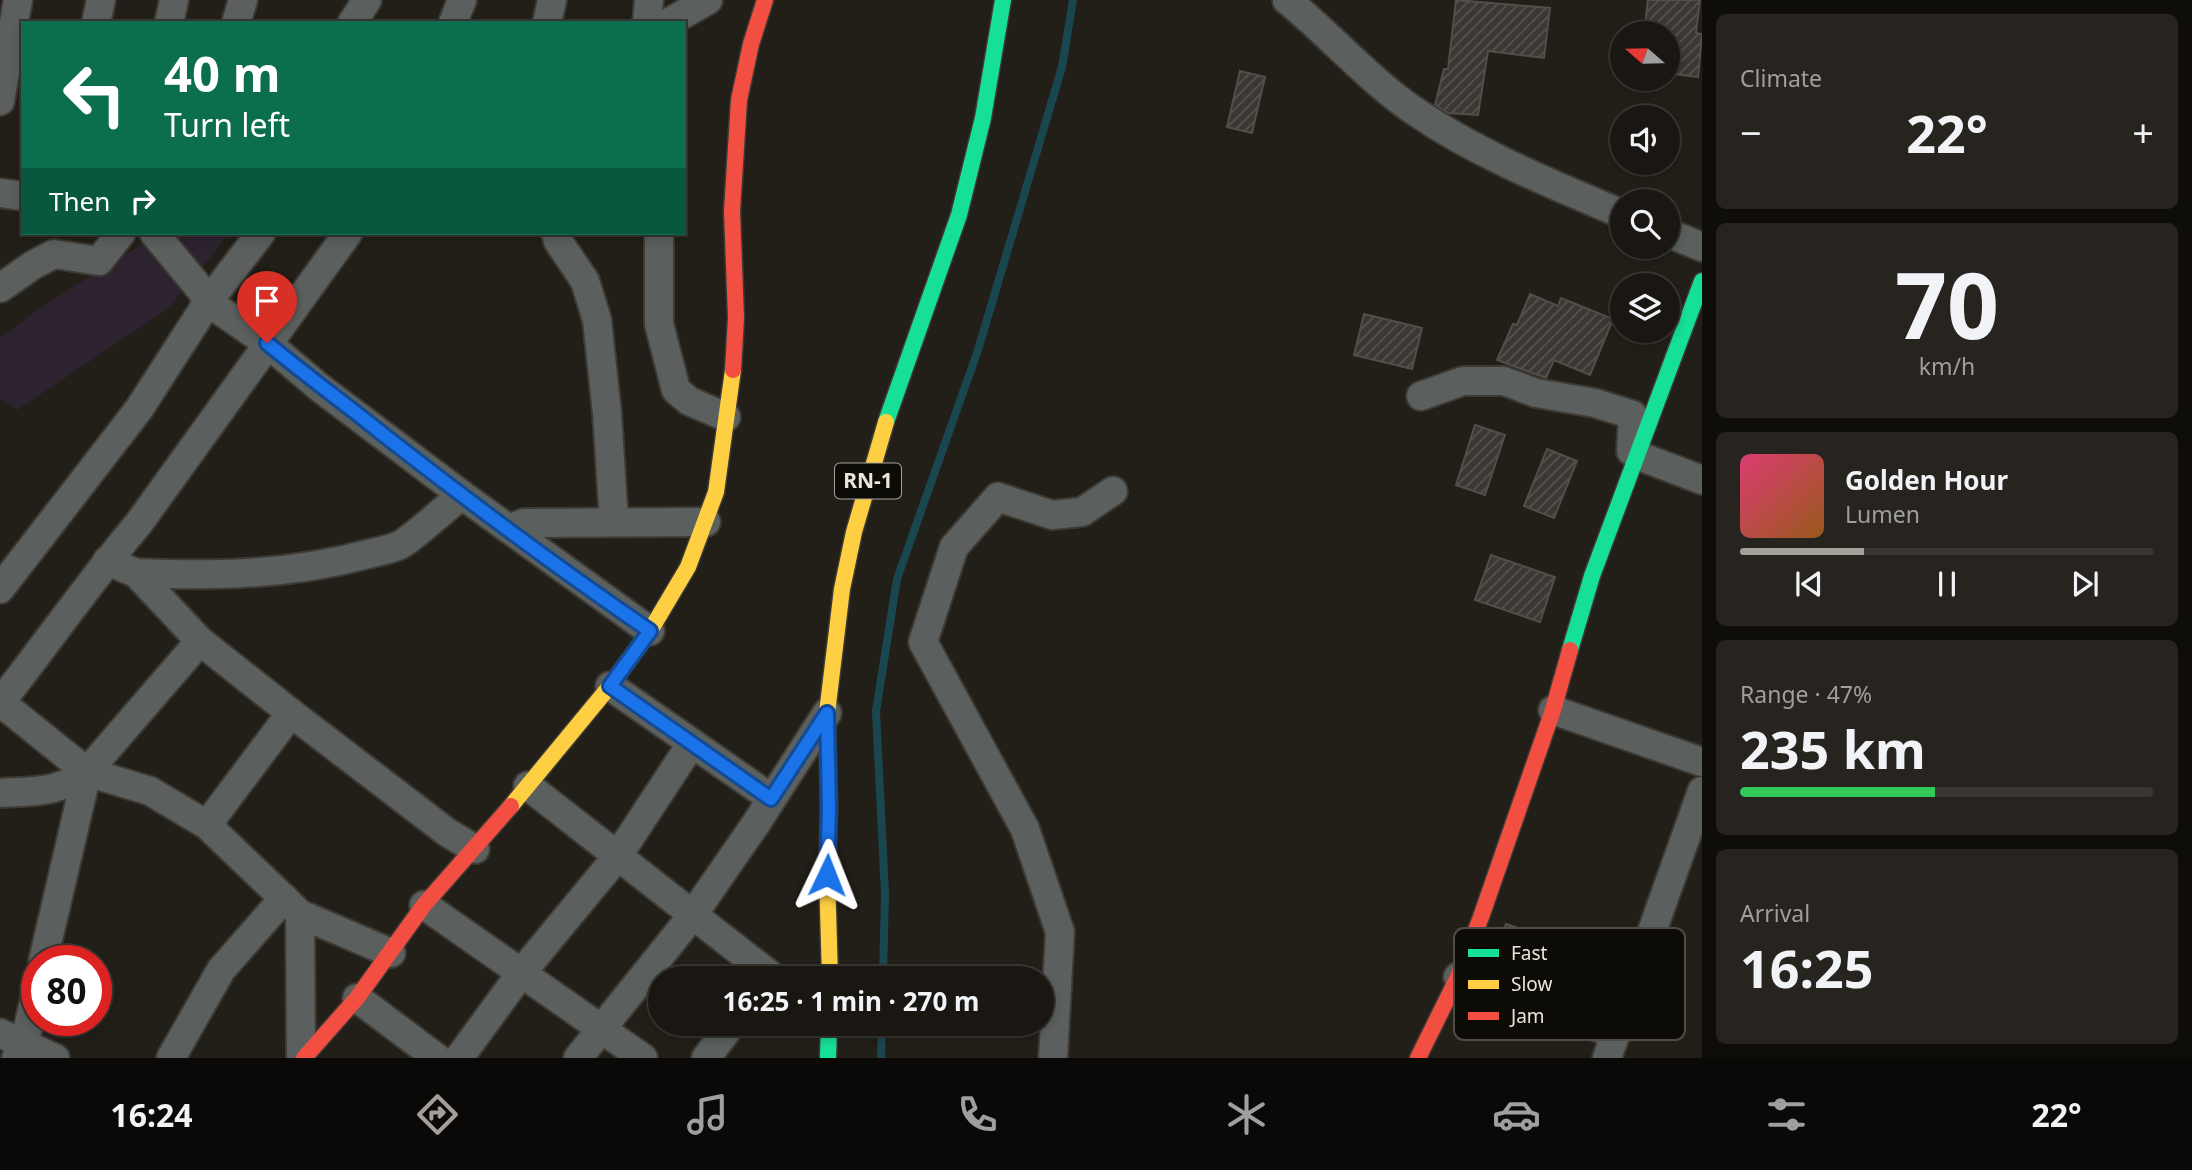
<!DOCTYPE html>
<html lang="en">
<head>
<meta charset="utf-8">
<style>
	body { margin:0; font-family:"Noto Sans",sans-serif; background:#272420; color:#f1f3f6; height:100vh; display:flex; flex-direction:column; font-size:26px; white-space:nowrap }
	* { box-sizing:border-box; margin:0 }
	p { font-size:23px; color:#9f9f9f }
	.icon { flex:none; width:38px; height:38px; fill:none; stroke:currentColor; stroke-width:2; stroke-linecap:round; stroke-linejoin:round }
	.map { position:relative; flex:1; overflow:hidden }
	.panel { display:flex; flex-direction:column; gap:14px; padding:14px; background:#0e0d0a; width:490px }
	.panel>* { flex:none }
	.banner { position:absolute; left:21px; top:21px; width:665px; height:214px; border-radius:0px; box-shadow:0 4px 10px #0003,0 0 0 2px #383632; background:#0b6e4f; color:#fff; overflow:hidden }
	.needle { width:46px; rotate:290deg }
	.buttons { position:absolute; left:1610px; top:21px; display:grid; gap:14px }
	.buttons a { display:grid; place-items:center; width:70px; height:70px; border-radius:50%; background:#1a1712; box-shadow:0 4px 10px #0003,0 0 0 2px #383632; font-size:35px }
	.speed { position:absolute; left:21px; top:945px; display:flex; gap:14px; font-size:35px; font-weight:700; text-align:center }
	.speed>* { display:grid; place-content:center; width:91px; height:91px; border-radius:50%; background:#1a1712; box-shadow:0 4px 10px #0003,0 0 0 2px #383632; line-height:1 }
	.speed .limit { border:10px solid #d22; background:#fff; color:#111 }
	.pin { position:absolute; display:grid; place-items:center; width:60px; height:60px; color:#fff; margin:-72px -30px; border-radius:50% 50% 50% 0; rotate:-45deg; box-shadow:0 0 7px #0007 }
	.pin .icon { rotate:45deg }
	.me { position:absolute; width:77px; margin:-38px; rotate:2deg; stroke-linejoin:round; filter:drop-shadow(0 0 5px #0008) }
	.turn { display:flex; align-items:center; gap:24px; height:147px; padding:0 28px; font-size:32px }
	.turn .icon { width:91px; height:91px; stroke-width:2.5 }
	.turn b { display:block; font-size:49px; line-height:60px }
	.then { display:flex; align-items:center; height:66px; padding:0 28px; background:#0003; gap:14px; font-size:26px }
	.big { font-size:52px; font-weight:700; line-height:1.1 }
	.panel .tile { flex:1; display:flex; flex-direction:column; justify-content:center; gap:10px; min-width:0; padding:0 24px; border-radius:10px; background:#272420 }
	.panel .dial { align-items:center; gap:0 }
	.dial b { font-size:91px; line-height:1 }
	.song { display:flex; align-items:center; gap:21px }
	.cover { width:84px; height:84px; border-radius:10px; background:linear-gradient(135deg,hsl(340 70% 55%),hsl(30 70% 35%)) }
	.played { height:7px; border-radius:4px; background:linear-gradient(90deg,#a3a098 30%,#383632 30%) }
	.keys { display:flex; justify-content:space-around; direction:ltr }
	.heat { display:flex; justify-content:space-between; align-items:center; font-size:38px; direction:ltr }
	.charge { height:10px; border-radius:5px; background:linear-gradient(90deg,#34c759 47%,#383632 0) }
	.trip { position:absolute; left:648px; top:966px; width:406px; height:70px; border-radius:35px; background:#1a1712; box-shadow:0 4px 10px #0003,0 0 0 2px #383632; font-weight:700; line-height:70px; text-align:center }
	.menu { display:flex; height:112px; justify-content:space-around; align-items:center; background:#0a0907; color:#9f9f9f }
	.menu .icon { width:49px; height:49px }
	.menu .on { color:#a3a098 }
	.menu b { font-size:32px; color:#f1f3f6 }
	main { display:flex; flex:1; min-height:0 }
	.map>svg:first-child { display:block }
	.commercial { fill:#2c232f }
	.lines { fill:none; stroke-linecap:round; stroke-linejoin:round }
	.stream { stroke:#1a474f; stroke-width:8 }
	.building { fill:url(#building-hatch); stroke:#524e49; stroke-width:2 }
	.street-casing { stroke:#3d3a34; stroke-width:32 }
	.fast-casing { stroke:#3d3a34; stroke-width:19 }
	.slow-casing { stroke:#3d3a34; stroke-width:19 }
	.jam-casing { stroke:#3d3a34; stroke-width:19 }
	.street { stroke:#5b605f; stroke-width:28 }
	.fast { stroke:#16e098; stroke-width:16 }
	.slow { stroke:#ffcf43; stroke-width:16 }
	.jam { stroke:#f24e42; stroke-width:16 }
	.route-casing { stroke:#114b97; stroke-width:18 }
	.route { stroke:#1a73e8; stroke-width:12 }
	.labels { text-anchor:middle; stroke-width:6; stroke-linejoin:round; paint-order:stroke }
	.shield { fill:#0d0b06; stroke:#a7a49c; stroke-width:2 }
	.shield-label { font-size:21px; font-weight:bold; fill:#e9e5dd }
	.key { fill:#0d0b06; stroke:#4f4c46; stroke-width:2 }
	.key-label { font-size:19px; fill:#e9e5dd }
</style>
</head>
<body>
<main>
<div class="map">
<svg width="1702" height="1058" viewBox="0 0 1702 1058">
	<defs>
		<pattern id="building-hatch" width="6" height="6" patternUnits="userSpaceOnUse" patternTransform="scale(1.75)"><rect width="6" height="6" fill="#3b3733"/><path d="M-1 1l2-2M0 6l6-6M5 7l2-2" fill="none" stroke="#575450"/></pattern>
	</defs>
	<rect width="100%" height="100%" fill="#221f18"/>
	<path class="commercial" d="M160,233H230L168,309L17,410L0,399V338L47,303Z"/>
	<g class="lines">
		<g class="stream">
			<path d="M883,978L885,894L876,711L897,579L978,350L1062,67L1073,0"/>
			<path d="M881,1058L882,1024"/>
		</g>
	</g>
	<g class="building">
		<path d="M1456,0L1550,8L1544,58L1488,51L1478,115L1448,113L1435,105L1444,69H1448Z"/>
		<path d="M1648,0H1700L1696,33L1702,34L1698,77L1668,73V33H1644Z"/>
		<path d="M1240,71L1265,77L1252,133L1227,127Z"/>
		<path d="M1530,294L1558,306L1561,298L1613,319L1590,375L1554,360L1546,378L1497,360L1513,324L1517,325Z"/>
		<path d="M1364,314L1422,328L1412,369L1354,355Z"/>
		<path d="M1475,425L1505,435L1485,495L1456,485Z"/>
		<path d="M1547,449L1577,461L1554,518L1524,506Z"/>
		<path d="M1491,555L1555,577L1540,622L1475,600Z"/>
		<path d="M1506,924L1562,943L1546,991L1489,971Z"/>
	</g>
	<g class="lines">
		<g class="street-casing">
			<g id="street">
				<path d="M1287,0C1330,35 1371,82 1416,112C1479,155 1552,184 1622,214"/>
				<path d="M96,23L101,0"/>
				<path d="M169,23L174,0"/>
				<path d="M236,23L243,0"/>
				<path d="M352,23L367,0"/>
				<path d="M453,23L462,0"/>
				<path d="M547,23L552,0"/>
				<path d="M647,23L649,0"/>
				<path d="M668,23L708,0"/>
				<path d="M0,101L18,0"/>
				<path d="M0,193L23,196"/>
				<path d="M154,233L201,290L208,302L267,343L319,387L462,495L650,631"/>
				<path d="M556,233L558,241L585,281L597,320L607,413L614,522"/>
				<path d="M659,233V324L676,390L689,401L726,417"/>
				<path d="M1668,233L1702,247"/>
				<path d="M0,288L33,265L54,254L99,261L121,233"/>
				<path d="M1421,396L1463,381H1504L1536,393L1595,403L1633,415L1631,451"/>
				<path d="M1639,456L1702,480"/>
				<path d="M509,529L524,523L706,522"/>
				<path d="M107,561L136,573L200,641L291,713L448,833L475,849"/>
				<path d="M136,573C213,576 289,575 364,555C375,552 389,550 400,545C417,535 445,508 462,495"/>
				<path d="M0,589L139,409L208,302L261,233"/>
				<path d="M610,686L771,798"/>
				<path d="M0,702L87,772L150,791L207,825L300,914L391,953"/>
				<path d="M0,703C47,643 90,581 139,523L348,233"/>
				<path d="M1553,710L1702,762"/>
				<path d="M528,786L774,978"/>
				<path d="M0,793C35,791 58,793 87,772L200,641"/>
				<path d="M207,825L291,713"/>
				<path d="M424,905L643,1058"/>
				<path d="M300,914L301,1058"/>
				<path d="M43,961L87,772"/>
				<path d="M1458,977L1616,1034"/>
				<path d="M357,998L437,1058"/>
				<path d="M0,1033L55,1058"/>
				<path d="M16,1058L24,1045L37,989"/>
				<path d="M171,1058L221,970L284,898"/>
				<path d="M459,1058L522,972L617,857L692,743"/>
				<path d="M578,1058L692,916L757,822L827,713"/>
				<path d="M706,1058L732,1024"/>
				<path d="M1053,1058L1060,932L1025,829L923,642L954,547L998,497L1052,515L1082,512L1113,491"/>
				<path d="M1607,1058L1702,791"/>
			</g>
		</g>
		<g class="fast-casing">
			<g id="fast">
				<path d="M886,422L959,215L983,118L1003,0"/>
				<path d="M1570,650L1592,576L1702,281"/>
				<path d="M828,1058L829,1024"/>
			</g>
		</g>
		<g class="slow-casing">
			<g id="slow">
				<path d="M511,806L610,686L650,631L688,567L716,492L733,370"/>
				<path d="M830,978L827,875L829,809L827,713L842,589L854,532L886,422"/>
			</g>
		</g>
		<g class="jam-casing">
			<g id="jam">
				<path d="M733,370L736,318L732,211L739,100L751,44L765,0"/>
				<path d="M304,1058L357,998L424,905L511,806"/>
				<path d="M1418,1058L1458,977L1481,917L1553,710L1570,650"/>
			</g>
		</g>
		<use href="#street" class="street"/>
		<use href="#fast" class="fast"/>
		<use href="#slow" class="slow"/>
		<use href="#jam" class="jam"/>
	</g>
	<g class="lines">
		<g class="route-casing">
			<path id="route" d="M267,343C304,374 343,402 380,432C468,501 558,568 650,631L610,686L771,799L827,713L829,809L827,875"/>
		</g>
		<use href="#route" class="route"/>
	</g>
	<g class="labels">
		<rect class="shield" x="835" y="463.5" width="66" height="35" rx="5"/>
		<g class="shield-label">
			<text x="868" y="488">RN-1</text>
		</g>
	</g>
	<rect x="1454" y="928" width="231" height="112" rx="10" class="key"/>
	<rect x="1468" y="949" width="31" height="8" fill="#16e098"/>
	<rect x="1468" y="980" width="31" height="9" fill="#ffcf43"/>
	<rect x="1468" y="1012" width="31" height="8" fill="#f24e42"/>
	<g class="key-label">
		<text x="1511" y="960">Fast</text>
		<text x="1511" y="991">Slow</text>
		<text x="1511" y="1023">Jam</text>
	</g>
</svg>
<div class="buttons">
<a><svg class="needle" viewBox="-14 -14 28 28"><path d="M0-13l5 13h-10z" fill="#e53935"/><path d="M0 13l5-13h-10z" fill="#9f9f9f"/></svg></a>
<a><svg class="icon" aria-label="sound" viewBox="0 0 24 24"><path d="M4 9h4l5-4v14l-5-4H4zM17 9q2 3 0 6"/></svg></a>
<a><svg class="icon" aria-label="search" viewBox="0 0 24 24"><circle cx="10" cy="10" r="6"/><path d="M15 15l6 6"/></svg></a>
<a><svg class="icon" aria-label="layers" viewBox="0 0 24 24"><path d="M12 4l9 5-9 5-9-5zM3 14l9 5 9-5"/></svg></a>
</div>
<div class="speed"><div class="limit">80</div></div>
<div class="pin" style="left:267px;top:343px;background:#d93025"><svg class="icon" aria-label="arrive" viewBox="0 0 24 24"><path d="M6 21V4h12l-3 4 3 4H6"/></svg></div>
<svg class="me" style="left:827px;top:875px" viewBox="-20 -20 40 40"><path d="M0-17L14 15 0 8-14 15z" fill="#1a73e8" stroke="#fff" stroke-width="4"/></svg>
<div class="trip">16:25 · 1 min · 270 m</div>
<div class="banner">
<div class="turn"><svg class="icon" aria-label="left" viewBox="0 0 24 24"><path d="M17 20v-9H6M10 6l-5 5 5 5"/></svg><div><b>40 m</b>Turn left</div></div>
<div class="then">Then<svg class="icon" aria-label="right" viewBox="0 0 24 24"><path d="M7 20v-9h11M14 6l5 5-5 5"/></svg></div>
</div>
</div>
<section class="panel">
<div class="tile"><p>Climate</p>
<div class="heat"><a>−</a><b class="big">22°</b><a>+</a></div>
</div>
<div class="tile dial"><b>70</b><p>km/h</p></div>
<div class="tile">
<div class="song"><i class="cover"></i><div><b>Golden Hour</b><p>Lumen</p></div></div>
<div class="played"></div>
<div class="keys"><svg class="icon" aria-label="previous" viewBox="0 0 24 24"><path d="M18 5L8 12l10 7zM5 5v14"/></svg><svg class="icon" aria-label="pause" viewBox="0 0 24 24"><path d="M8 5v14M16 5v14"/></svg><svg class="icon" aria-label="next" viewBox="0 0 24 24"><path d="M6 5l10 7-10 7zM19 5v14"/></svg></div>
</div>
<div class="tile"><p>Range · 47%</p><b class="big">235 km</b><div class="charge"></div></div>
<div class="tile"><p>Arrival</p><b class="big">16:25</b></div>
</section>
</main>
<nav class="menu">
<b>16:24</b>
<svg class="icon on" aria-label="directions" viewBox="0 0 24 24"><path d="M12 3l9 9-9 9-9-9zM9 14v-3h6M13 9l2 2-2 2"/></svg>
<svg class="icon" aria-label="music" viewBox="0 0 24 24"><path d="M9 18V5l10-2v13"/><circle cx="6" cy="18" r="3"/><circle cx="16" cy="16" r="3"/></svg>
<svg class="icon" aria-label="phone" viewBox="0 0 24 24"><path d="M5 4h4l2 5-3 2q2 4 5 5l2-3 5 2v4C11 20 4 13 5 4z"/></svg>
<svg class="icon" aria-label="climate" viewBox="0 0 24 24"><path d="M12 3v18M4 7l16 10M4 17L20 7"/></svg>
<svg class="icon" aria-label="car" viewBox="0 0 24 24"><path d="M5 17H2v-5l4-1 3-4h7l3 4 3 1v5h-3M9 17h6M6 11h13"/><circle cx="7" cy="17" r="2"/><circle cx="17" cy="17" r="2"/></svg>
<svg class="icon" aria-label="filters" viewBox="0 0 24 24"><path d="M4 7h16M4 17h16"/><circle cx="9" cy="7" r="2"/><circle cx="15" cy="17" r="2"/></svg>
<b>22°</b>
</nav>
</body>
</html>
